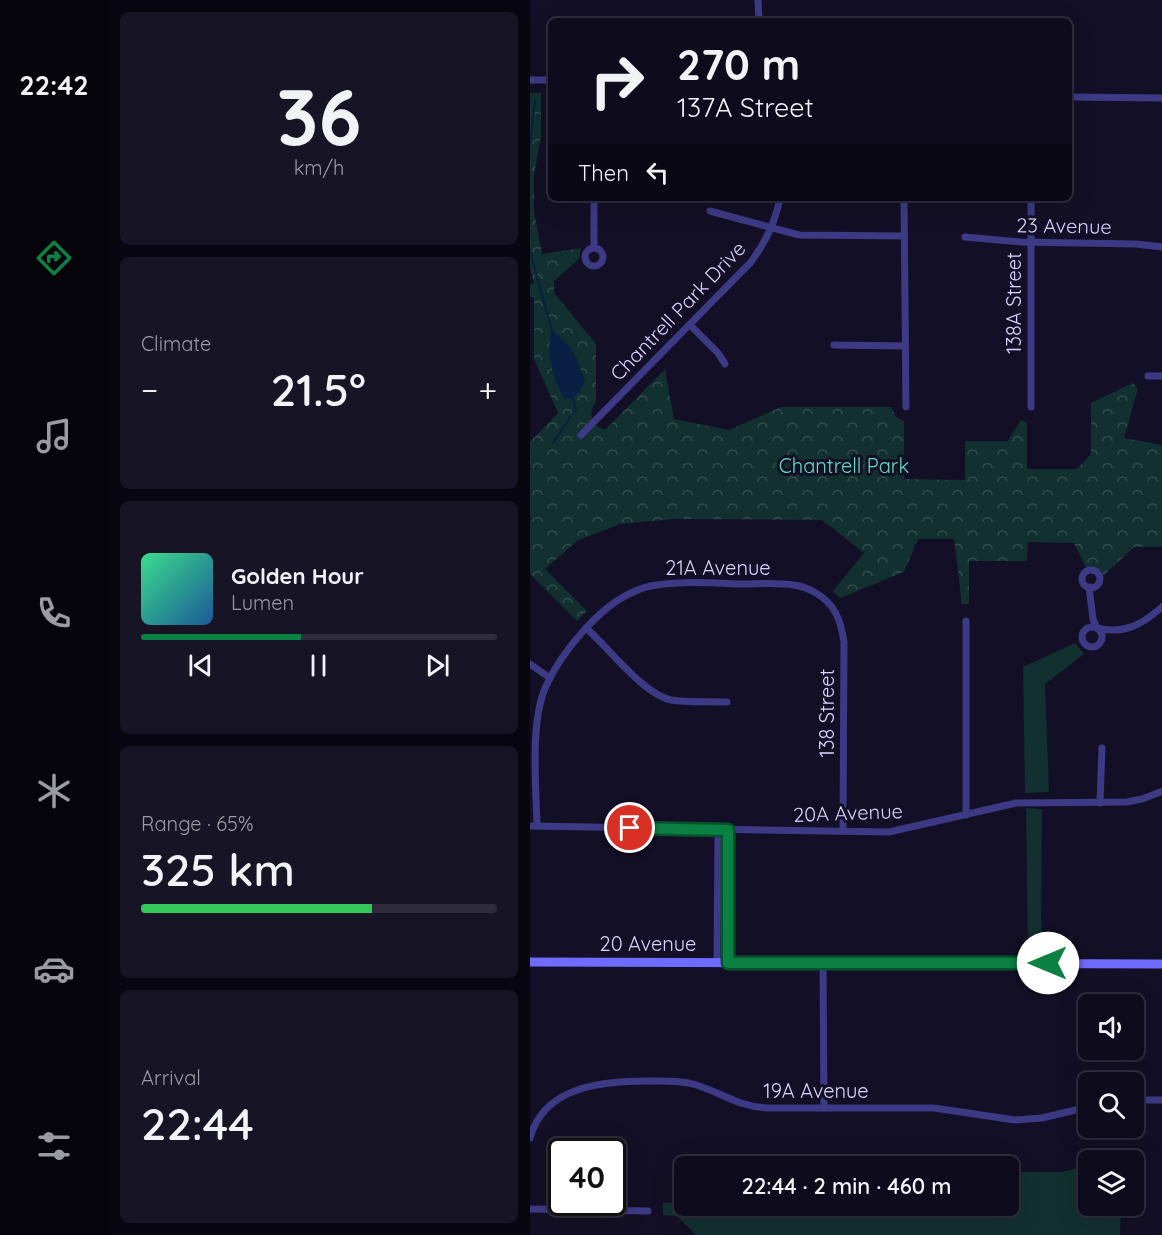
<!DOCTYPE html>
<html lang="en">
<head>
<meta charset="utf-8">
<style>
	body { margin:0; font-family:Quicksand,sans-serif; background:#171425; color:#f1f3f6; height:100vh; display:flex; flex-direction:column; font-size:22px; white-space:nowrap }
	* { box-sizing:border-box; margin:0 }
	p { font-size:20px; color:#9b9ba3 }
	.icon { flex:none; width:33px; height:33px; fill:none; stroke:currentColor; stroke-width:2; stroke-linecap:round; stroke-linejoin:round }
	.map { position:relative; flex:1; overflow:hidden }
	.details { display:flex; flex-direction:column; gap:12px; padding:12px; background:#08060f; width:422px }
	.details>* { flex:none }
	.guide { position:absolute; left:18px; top:18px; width:524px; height:183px; border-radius:9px; box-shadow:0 6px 24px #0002,0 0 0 2px #2e2b3b; background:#0e0b1c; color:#f1f3f6; overflow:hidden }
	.tools { position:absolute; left:548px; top:994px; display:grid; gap:12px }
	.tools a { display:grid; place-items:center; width:66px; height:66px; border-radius:9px; background:#0e0b1c; box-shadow:0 6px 24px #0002,0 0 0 2px #2e2b3b; font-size:30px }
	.speed { position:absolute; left:18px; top:1138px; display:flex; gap:12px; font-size:30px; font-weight:700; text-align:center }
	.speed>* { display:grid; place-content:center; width:78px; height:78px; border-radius:50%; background:#0e0b1c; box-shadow:0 6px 24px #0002,0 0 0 2px #2e2b3b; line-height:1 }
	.speed .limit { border:3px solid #111; border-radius:9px; background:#fff; color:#111 }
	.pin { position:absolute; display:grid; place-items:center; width:51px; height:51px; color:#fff; margin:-26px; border:3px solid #fff; border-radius:50%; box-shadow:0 2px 6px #0007 }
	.me { position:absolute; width:66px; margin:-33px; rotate:270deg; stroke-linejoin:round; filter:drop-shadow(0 0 4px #0008) }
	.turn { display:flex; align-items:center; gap:21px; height:126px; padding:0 30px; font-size:27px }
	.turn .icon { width:78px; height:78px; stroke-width:2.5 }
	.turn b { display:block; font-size:42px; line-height:51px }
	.then { display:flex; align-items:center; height:57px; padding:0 30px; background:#0003; gap:12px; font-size:22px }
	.big { font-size:45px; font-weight:600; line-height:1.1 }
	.details .widget { flex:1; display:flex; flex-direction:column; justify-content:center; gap:9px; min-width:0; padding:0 21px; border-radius:9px; background:#171425 }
	.details .dial { align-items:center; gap:0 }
	.dial b { font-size:78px; line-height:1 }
	.song { display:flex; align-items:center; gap:18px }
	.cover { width:72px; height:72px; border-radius:9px; background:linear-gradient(135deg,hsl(150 70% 55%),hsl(210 70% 35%)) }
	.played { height:6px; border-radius:3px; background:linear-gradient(90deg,#0b8043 45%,#2e2b3b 45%) }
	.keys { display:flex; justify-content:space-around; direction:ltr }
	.heat { display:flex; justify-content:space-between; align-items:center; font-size:33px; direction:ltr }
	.charge { height:9px; border-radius:4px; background:linear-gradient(90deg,#34c759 65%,#2e2b3b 0) }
	.trip { position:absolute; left:144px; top:1156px; width:345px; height:60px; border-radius:9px; background:#0e0b1c; box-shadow:0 6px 24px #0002,0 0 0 2px #2e2b3b; font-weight:600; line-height:60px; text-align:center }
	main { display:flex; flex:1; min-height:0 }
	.tab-bar { display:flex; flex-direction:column; width:108px; justify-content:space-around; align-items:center; background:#06040b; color:#9b9ba3 }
	.tab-bar .icon { width:42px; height:42px }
	.tab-bar .active { color:#0b8043 }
	.tab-bar b { font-size:27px; color:#f1f3f6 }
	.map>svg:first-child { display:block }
	.forest { fill:url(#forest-crowns) }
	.park { fill:#12302f }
	.water { fill:#0a1f44 }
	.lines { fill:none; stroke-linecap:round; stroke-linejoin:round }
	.stream { stroke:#0a1f44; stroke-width:2 }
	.street { stroke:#3d3a85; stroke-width:7 }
	.secondary { stroke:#6f6bff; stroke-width:9 }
	.route-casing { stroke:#07532c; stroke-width:15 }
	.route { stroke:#0b8043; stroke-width:10 }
	.labels { text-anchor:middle; stroke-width:6; stroke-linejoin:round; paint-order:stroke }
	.street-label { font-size:20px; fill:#d9d4ff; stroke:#130f26 }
	.park-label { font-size:20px; fill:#5fe0c0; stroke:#130f26 }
</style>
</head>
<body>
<main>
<nav class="tab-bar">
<b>22:42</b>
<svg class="icon active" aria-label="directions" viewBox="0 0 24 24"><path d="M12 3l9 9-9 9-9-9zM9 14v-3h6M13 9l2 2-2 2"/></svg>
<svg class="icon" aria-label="music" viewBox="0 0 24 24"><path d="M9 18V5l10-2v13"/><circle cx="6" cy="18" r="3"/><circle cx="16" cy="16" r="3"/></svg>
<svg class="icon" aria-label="phone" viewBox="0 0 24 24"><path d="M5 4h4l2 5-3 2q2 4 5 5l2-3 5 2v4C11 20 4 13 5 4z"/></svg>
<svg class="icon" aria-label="climate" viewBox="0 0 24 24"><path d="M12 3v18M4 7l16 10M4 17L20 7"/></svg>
<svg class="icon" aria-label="car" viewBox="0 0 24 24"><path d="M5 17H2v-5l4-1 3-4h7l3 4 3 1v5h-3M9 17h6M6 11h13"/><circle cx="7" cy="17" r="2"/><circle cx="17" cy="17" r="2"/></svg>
<svg class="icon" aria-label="filters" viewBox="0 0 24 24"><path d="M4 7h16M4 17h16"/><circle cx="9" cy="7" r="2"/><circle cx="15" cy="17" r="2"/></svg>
</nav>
<section class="details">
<div class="widget dial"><b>36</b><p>km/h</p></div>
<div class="widget"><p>Climate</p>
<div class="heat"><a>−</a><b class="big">21.5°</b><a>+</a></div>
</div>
<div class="widget">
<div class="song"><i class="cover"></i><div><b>Golden Hour</b><p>Lumen</p></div></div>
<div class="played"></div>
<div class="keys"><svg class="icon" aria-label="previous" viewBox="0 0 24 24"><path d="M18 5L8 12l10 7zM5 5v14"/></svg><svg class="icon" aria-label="pause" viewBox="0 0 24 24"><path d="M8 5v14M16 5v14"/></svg><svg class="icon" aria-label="next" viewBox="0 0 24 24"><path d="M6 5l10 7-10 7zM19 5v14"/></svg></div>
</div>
<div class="widget"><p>Range · 65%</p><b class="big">325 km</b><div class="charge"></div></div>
<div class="widget"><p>Arrival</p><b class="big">22:44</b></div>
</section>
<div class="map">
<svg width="633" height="1235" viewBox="0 0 633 1235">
	<defs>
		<pattern id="forest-crowns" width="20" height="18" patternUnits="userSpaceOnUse" patternTransform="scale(1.5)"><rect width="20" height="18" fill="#12302f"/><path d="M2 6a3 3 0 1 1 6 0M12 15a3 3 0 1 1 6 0" fill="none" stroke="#344d4e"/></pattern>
	</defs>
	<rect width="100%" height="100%" fill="#130f26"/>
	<path class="forest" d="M0,93H11V136L4,175V211L12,254L51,248L49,259L24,281V293L66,344V402C57,414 62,425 75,430L135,369L144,419L199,430L251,407H361L366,417L374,421V479L435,480V441H478L491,420L497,423V469H547L561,454V403L603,383L608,389L594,438L632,445V547H604L574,575L566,569L556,568L544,543L498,542L497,561H439V604H432L424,539H388L374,572L310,598L303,591L334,553L292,520L143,519L90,524L47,541L15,569L57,611L47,621L0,574V442L28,413L4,359V298L0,297V285L4,283L0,267Z"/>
	<g class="park">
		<path d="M545,643L554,654L515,684L519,792L495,793L493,667Z"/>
		<path d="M496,808L512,809L511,918L513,952H498Z"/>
		<path d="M558,1166V1206H591L590,1235H166L147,1216L133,1215V1203H154V1206H478L479,1172H532Z"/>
	</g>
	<path class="water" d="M22,330C43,346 47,357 55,381C49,391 47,398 35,399C23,379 15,353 22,330Z"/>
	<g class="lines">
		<g class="stream">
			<path d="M0,144L5,100"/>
			<path d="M0,252L22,331"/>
			<path d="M23,443L46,409L42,396"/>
		</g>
		<g class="street">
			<path d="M228,0L229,21"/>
			<path d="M0,80H21"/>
			<path d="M538,97L633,98"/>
			<path d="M64,198V248"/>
			<path d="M374,198L376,407"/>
			<path d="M501,198V407"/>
			<path d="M180,211L269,235L373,236"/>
			<path d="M435,237L491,242L605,244L633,247"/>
			<circle cx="64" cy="257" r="9"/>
			<path d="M160,325L188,353L195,364"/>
			<path d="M304,345L374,346"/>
			<path d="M618,376H633"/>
			<path d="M51,435L221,262C236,241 245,223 250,198"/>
			<circle cx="561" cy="579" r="9"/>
			<path d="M559,587L563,619L567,628C594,635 613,624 633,606"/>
			<path d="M436,621V815"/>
			<circle cx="562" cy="637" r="10"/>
			<path d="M56,628C78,647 113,694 141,700C159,703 179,701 197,702"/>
			<path d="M0,664L20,678"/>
			<path d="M570,803L572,748"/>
			<path d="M0,826L359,832L486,803L597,802L612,799L633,791"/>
			<path d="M7,826C6,786 0,721 16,686C31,653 68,608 101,593C109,589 118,586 127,585C154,581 182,583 209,584C227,584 246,582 264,585C272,586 279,589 286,593C305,604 311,621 314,642L313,831"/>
			<path d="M187,963L188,830"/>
			<path d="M198,963V830"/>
			<path d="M293,963L294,1108"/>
			<path d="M603,1100H633"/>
			<path d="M0,1138C14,1086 73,1081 118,1081C133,1081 149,1080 163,1084C191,1092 206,1106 237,1108H404L485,1120L512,1118L558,1107"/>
			<path d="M0,1209L118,1211"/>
		</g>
		<path class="secondary" d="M0,962L633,964"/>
	</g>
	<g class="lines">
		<g class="route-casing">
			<path id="route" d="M100,828L198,830V963H518"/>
		</g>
		<use href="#route" class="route"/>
	</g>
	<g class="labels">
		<g class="street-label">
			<text transform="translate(534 226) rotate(1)" y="7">23 Avenue</text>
			<text transform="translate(484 303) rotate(-90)" y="7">138A Street</text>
			<text transform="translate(148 311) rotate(-46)" y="7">Chantrell Park Drive</text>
			<text x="188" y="575">21A Avenue</text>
			<text transform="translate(297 713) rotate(-90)" y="7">138 Street</text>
			<text transform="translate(318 813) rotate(-2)" y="7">20A Avenue</text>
			<text x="118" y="951">20 Avenue</text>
			<text x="286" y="1098">19A Avenue</text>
		</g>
		<g class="park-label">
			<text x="314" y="473">Chantrell Park</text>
		</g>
	</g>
</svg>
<div class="tools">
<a><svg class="icon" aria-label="sound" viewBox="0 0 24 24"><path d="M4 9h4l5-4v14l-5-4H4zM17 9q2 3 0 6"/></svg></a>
<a><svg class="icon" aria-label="search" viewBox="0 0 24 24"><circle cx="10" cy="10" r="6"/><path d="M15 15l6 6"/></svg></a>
<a><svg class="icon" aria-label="layers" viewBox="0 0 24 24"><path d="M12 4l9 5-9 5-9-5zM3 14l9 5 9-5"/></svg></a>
</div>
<div class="speed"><div class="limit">40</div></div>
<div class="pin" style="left:100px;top:828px;background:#d93025"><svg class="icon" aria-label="arrive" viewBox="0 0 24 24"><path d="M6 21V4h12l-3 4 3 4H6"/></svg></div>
<svg class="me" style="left:518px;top:963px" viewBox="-20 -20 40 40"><circle r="19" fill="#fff"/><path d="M0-13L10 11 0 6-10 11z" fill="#0b8043"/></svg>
<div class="trip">22:44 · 2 min · 460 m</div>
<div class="guide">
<div class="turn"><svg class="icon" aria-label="right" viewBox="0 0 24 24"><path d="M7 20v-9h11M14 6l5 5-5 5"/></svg><div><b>270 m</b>137A Street</div></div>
<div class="then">Then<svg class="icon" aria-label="left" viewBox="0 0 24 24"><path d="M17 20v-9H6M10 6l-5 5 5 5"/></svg></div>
</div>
</div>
</main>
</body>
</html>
